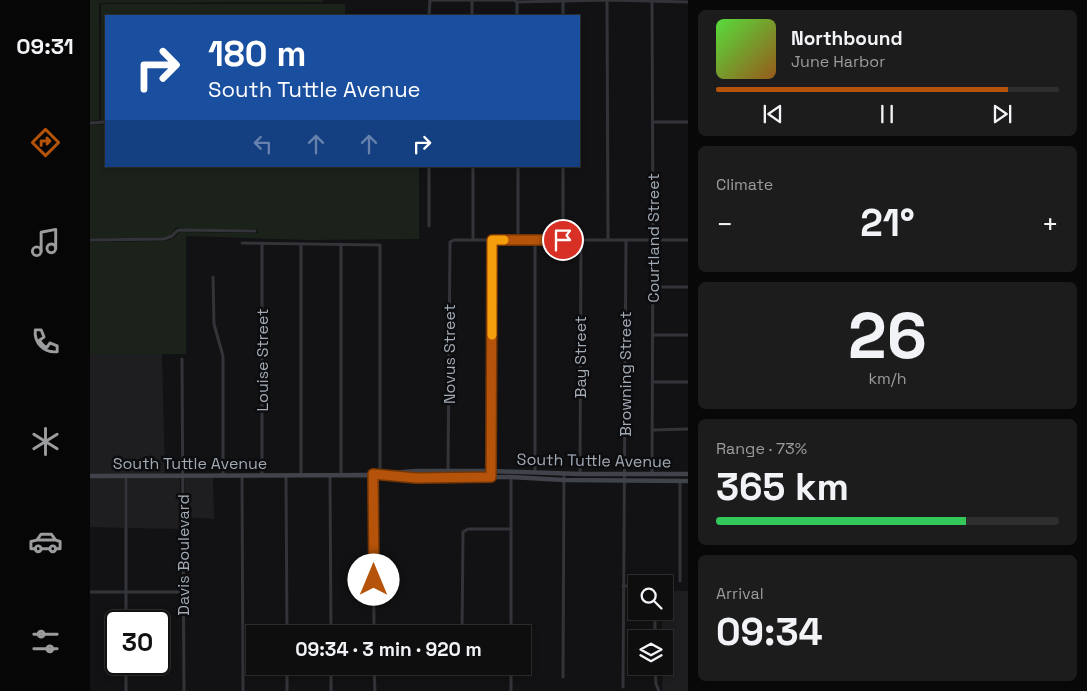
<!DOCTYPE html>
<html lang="en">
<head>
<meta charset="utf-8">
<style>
	body { margin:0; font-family:"Space Grotesk",sans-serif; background:#1c1c1d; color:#f1f3f6; height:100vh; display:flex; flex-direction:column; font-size:19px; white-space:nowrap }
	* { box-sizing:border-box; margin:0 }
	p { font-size:16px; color:#9b9c9e }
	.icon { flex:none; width:28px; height:28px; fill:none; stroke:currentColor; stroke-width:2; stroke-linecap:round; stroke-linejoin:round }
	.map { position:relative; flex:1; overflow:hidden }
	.sheet { display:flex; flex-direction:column; gap:10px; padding:10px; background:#080808; width:399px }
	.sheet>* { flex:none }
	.hud { position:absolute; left:15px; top:15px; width:475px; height:152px; border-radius:0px; box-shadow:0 2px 8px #0003,0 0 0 1px #2e2e2f; background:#1a4fa0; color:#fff; overflow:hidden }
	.tools { position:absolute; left:538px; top:575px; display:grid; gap:10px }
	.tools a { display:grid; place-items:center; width:45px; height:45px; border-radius:0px; background:#0e0e0f; box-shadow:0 2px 8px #0003,0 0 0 1px #2e2e2f; font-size:25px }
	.speed { position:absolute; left:15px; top:610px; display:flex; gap:10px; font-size:25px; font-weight:700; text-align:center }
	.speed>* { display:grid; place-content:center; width:65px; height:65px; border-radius:50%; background:#0e0e0f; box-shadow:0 2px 8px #0003,0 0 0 1px #2e2e2f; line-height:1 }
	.speed .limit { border:2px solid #111; border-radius:8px; background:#fff; color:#111 }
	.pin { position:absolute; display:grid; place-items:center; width:42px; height:42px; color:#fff; margin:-21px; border:2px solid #fff; border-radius:50%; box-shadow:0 1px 5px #0007 }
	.me { position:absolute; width:55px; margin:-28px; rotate:0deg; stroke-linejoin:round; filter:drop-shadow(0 0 4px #0008) }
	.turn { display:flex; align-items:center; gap:18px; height:105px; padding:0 20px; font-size:22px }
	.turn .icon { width:65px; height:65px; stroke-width:2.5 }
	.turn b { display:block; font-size:35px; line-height:42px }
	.lanes { display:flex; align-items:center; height:48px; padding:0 20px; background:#0003; justify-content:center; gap:25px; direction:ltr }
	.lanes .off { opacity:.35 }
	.big { font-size:38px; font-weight:800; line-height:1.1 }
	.sheet .tile { flex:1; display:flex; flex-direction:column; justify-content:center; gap:8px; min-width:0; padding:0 18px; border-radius:8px; background:#1c1c1d }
	.sheet .dial { align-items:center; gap:0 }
	.dial b { font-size:65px; line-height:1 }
	.song { display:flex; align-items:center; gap:15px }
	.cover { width:60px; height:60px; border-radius:8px; background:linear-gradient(135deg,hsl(110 70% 55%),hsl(30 70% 35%)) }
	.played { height:5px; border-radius:2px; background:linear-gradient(90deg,#b45309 85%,#2e2e2f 85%) }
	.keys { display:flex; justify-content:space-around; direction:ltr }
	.heat { display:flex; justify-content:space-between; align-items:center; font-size:28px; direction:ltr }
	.charge { height:8px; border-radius:4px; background:linear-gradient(90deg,#34c759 73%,#2e2e2f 0) }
	.trip { position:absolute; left:156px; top:625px; width:285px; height:50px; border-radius:0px; background:#0e0e0f; box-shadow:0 2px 8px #0003,0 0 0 1px #2e2e2f; font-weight:800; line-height:50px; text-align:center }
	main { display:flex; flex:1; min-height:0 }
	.menu { display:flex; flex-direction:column; width:90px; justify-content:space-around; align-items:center; background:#060606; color:#9b9c9e }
	.menu .icon { width:35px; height:35px }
	.menu .active { color:#b45309 }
	.menu b { font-size:22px; color:#f1f3f6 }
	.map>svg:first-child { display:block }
	.built { fill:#1e1e21 }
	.green { fill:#1a221a }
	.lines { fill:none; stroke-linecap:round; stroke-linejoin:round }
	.street { stroke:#333439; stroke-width:3 }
	.secondary { stroke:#404349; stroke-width:4.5 }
	.route-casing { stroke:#753606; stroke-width:12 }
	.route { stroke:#b45309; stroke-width:9 }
	.slow { stroke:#f59e0b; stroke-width:9 }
	.labels { text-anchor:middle; stroke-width:5; stroke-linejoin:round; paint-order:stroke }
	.street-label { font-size:16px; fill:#a2aab5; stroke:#0d0d0f }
</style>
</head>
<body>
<main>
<nav class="menu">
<b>09:31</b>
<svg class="icon active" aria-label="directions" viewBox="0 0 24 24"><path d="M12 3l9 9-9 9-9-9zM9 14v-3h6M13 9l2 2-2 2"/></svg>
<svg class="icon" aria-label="music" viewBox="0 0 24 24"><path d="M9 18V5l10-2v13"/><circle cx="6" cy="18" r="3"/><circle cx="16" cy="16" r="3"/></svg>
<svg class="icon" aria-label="phone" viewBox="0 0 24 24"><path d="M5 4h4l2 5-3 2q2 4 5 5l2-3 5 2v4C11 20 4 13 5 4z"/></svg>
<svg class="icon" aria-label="climate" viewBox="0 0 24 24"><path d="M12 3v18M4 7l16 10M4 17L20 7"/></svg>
<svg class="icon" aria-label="car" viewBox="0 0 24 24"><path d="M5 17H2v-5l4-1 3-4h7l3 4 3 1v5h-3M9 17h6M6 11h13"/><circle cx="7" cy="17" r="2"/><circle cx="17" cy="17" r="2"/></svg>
<svg class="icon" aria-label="filters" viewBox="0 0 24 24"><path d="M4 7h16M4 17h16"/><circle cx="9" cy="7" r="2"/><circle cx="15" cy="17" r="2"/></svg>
</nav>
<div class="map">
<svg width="599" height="691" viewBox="0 0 599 691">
	<rect width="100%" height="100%" fill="#121214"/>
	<g class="built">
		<path d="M0,354H72L75,474H0Z"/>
		<path d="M0,478H34V528L0,527Z"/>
		<path d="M38,478H90L91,529L38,528Z"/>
		<path d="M95,478H123L124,519L95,517Z"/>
		<path d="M574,591H598V691H572L574,639H572V611H574Z"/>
	</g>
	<g class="green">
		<path d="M0,0H233V2L9,3V120L0,121Z"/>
		<path d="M11,4H255V16H16V122H11Z"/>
		<path d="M16,124V166H329V239L218,240L96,236V354H0V242L75,241L84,238L89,232L168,233L167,229H94L87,227L81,235L74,238H0V125Z"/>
	</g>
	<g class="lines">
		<g class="street">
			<path d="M382,1V16"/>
			<path d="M517,1L518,240"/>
			<path d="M427,2V16"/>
			<path d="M473,2V16"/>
			<path d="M339,16L340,0H424L427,2L517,0L599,2"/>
			<path d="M563,122H599"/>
			<path d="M0,123L16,122"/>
			<path d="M383,166V240"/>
			<path d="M428,166V240"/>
			<path d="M473,166V240"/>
			<path d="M339,226V166"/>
			<path d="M0,240L74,239L82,236L88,230L165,231"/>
			<path d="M445,240V471"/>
			<path d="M152,243L290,245V475"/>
			<path d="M211,244V475"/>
			<path d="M123,277L124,324L133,356V475"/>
			<path d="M563,287H599"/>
			<path d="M563,335H599"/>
			<path d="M92,359L94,691"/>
			<path d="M563,382H599"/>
			<path d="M563,430L599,429"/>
			<path d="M358,471L360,242L364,240H599"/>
			<path d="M490,474L491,240"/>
			<path d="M562,474L563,233L562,2"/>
			<path d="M172,475V243"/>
			<path d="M251,475V244"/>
			<path d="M283,475L284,634"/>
			<path d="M152,476L153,691"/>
			<path d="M196,476L197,634"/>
			<path d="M240,476L241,634"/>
			<path d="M401,477L402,240"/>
			<path d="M590,581V481"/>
			<path d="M533,586H546"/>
			<path d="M0,592H94"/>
			<path d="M36,621V476"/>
			<path d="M372,634L373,532L378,529H421"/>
			<path d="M421,634V477"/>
			<path d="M565,639V611"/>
			<path d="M36,664V691"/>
			<path d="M197,666V691"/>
			<path d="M241,666V691"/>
			<path d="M284,666L285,691"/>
			<path d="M565,666L566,684L569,691"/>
			<path d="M473,677L474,473"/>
			<path d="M533,687L536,240"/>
			<path d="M421,691V666"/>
		</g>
		<g class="secondary">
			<path d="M301,473L326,471H401L490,474H599"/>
			<path d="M0,476L283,475L326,478L421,477L474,480L599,481"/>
		</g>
	</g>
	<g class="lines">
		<g class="route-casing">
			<path id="route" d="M284,580L283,474L326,478L401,477L402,240H473"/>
		</g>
		<use href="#route" class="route"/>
		<path class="slow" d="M402,335V240H414"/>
	</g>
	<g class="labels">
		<g class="street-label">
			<text transform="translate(563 238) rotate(-90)" y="6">Courtland Street</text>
			<text transform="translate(359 354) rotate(-90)" y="6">Novus Street</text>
			<text transform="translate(490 357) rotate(-90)" y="6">Bay Street</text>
			<text transform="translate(172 360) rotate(-90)" y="6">Louise Street</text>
			<text transform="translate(535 374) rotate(-90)" y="6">Browning Street</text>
			<text transform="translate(504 460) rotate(1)" y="6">South Tuttle Avenue</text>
			<text x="100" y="469">South Tuttle Avenue</text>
			<text transform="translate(93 555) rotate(-90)" y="6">Davis Boulevard</text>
		</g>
	</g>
</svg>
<div class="tools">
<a><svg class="icon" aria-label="search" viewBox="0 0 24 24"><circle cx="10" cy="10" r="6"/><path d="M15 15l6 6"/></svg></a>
<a><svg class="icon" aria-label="layers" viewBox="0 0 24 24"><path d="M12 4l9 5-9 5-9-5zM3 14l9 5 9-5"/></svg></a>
</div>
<div class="speed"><div class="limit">30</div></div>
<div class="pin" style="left:473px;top:240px;background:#d93025"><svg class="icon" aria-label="arrive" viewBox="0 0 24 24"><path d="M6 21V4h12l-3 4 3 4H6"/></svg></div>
<svg class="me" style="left:284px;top:580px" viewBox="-20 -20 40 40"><circle r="19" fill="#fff"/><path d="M0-13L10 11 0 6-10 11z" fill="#b45309"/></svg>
<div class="trip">09:34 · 3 min · 920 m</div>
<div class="hud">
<div class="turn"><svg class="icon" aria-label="right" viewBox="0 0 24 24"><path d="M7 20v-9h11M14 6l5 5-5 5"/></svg><div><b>180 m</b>South Tuttle Avenue</div></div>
<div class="lanes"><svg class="icon off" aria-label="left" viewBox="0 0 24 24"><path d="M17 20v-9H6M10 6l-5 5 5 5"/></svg><svg class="icon off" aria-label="ahead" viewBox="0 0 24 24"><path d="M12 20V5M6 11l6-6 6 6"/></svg><svg class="icon off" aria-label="ahead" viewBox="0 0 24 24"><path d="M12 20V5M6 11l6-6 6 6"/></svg><svg class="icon" aria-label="right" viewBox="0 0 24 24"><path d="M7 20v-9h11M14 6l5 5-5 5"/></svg></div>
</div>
</div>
<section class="sheet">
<div class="tile">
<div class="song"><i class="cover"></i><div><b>Northbound</b><p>June Harbor</p></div></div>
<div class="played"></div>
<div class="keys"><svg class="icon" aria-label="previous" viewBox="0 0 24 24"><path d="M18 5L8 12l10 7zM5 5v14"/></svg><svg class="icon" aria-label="pause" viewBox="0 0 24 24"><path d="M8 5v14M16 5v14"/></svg><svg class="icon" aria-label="next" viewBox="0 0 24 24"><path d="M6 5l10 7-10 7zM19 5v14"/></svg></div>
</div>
<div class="tile"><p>Climate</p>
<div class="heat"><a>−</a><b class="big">21°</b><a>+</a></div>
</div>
<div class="tile dial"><b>26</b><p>km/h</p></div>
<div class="tile"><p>Range · 73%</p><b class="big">365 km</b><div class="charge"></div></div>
<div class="tile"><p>Arrival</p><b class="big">09:34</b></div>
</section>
</main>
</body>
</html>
